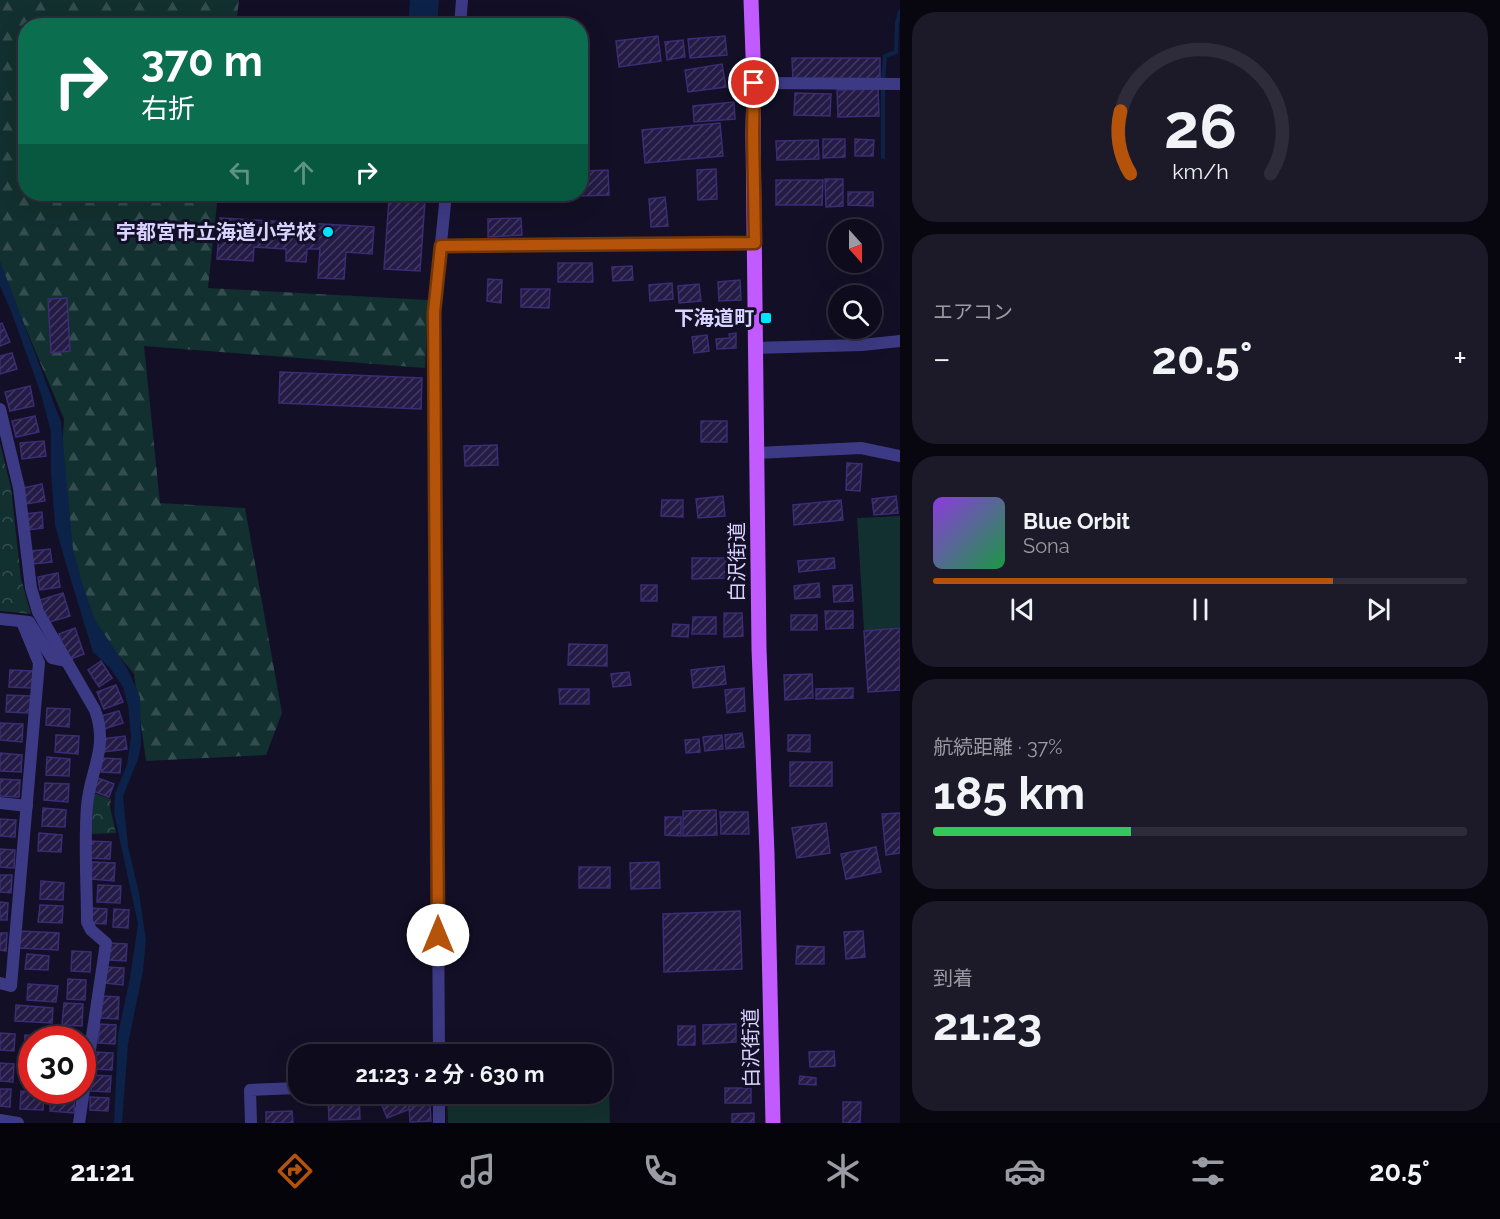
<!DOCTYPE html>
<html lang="ja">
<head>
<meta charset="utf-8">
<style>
	body { margin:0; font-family:Raleway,"Noto Sans JP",sans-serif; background:#1c1929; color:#f1f3f6; height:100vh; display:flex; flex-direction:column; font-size:22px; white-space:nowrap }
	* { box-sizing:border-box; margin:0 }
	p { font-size:20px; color:#9b9ba3 }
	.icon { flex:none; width:33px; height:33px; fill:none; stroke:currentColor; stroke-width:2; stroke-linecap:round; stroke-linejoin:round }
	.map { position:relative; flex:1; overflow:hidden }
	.details { display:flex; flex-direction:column; gap:12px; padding:12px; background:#08060f; width:600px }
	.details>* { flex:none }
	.hud { position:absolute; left:18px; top:18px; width:570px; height:183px; border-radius:24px; box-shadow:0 6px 24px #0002,0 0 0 2px #2e2b3b; background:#0b6e4f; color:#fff; overflow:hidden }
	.needle { width:39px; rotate:159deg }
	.controls { position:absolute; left:828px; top:219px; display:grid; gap:12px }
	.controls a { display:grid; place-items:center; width:54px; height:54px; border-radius:50%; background:#0e0b1c; box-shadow:0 6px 24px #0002,0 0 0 2px #2e2b3b; font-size:30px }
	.speed { position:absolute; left:18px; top:1026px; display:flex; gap:12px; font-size:30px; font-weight:700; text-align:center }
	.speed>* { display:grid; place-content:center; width:78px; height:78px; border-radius:50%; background:#0e0b1c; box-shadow:0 6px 24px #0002,0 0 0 2px #2e2b3b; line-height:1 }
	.speed .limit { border:9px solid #d22; background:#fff; color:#111 }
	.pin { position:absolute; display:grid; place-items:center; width:51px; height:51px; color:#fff; margin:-26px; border:3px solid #fff; border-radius:50%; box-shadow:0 2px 6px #0007 }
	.me { position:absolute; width:66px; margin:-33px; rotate:0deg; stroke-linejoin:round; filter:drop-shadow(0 0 4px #0008) }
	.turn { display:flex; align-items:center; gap:21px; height:126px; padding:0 24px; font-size:27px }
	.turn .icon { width:78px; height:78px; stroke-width:2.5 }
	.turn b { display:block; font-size:42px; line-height:51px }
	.lanes { display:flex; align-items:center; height:57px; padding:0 24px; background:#0003; justify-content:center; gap:30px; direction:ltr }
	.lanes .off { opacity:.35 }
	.big { font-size:45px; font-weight:700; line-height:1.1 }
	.details .tile { flex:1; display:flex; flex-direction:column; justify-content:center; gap:9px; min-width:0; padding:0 21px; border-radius:24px; background:#1c1929 }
	.details .dial { align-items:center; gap:0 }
	.dial svg { height:156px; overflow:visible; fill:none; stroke:#2e2b3b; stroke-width:7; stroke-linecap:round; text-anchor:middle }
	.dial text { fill:#f1f3f6; stroke:none }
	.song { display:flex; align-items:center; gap:18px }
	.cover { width:72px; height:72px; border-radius:9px; background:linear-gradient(135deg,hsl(270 70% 55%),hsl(140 70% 35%)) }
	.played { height:6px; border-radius:3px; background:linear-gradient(90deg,#b45309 75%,#2e2b3b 75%) }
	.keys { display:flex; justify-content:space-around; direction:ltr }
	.heat { display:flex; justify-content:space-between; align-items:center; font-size:33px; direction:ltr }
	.charge { height:9px; border-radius:4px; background:linear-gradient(90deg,#34c759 37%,#2e2b3b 0) }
	.trip { position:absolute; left:288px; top:1044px; width:324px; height:60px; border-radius:24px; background:#0e0b1c; box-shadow:0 6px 24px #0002,0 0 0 2px #2e2b3b; font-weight:700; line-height:60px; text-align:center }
	.dock { display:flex; height:96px; justify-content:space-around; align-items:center; background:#06040b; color:#9b9ba3 }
	.dock .icon { width:42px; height:42px }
	.dock .current { color:#b45309 }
	.dock b { font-size:27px; color:#f1f3f6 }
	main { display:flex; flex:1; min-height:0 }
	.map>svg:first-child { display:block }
	.green { fill:#12302f }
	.forest { fill:url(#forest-firs) }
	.park { fill:url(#park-crowns) }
	.water { fill:#0c2248 }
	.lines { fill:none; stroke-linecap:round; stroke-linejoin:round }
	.stream { stroke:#0c2248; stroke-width:4 }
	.building { fill:url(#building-hatch); stroke:#3b2d73; stroke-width:1.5 }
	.minor { stroke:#3d3a85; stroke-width:12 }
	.major { stroke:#c25bff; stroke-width:15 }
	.route-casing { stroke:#753606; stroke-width:15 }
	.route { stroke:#b45309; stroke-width:10 }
	.poi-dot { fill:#00e5ff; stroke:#130f26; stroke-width:2 }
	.labels { text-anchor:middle; stroke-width:6; stroke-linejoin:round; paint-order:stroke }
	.poi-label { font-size:20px; font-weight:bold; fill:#d9d4ff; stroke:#130f26; text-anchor:end }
	.street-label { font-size:20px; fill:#d9d4ff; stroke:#130f26 }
</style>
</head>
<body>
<main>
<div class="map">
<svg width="900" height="1123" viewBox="0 0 900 1123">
	<defs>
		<pattern id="forest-firs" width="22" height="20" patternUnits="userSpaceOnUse" patternTransform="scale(1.5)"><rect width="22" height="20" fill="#12302f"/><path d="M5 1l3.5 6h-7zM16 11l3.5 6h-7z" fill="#344d4e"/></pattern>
		<pattern id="park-crowns" width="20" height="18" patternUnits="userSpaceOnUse" patternTransform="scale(1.5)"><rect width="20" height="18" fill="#12302f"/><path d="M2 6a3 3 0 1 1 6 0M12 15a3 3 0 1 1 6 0" fill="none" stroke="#344d4e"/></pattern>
		<pattern id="building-hatch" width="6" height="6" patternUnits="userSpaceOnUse" patternTransform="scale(1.5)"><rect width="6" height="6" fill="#241b47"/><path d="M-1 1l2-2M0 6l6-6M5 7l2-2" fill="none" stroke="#433b63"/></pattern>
	</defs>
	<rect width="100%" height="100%" fill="#130f26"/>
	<g class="green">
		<path d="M900,516V627L864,631L857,518Z"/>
		<path d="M602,1090L609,1091L610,1123H448L447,1094H602Z"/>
	</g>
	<path class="forest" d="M0,0H239L236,25L26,26V194H218L208,288L428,300L425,368L144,346L160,503L245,508L282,713L266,755L146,761L134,674L84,614L59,495L64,419L0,267Z"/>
	<g class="park">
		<path d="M0,443L11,488L21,579L31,614L0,611Z"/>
		<path d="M93,793L111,799L110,807L116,833L92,834Z"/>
	</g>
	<g class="water">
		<path d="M410,0H439L437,25H408Z"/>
		<path d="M0,261L61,422L73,549L82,583L95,620L127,668L140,697L141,745L138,759L123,796L128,846L139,893L146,940L143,971L128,1044L122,1123H114L118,1034L130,978L138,924L114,813L115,793L127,765L131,737L128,705L123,687L111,669L93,652L66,564L55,525L51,474V432L41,394L11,311L0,286Z"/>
	</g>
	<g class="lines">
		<g class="stream">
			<path d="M883,81L885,56L896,52L897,23L900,12"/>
			<path d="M883,157V87"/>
		</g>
	</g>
	<g class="building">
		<path d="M658,36L661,61L619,67L616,41Z"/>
		<path d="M725,36L727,55L690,58L688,39Z"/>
		<path d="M683,40L685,57L667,60L665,42Z"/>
		<path d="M792,58H880V80H793Z"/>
		<path d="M722,64L726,87L688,92L685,70Z"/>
		<path d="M878,89L879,116L838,117L837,90Z"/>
		<path d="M795,93L831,94L830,116L794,115Z"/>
		<path d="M734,102L735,119L694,122L693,106Z"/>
		<path d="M720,123L723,156L645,163L642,130Z"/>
		<path d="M823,139H845V157L823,158Z"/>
		<path d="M855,139L874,140L873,156H855Z"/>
		<path d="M818,140L819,159L777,160L776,141Z"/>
		<path d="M716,169L717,199L698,200L697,170Z"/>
		<path d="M608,170L609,195L580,196V171Z"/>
		<path d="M825,179H843V206L826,207Z"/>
		<path d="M776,180H823L822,205H776Z"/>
		<path d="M848,192H873V206L848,205Z"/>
		<path d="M665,197L668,226L651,227L649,199Z"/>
		<path d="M389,199L425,201L420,271L384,269Z"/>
		<path d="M220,218L374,227L372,254L346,252L344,279L318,278L320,249H307L306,262L286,261V249L254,247L253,261L217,259Z"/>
		<path d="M521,218L522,235L488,237V219Z"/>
		<path d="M558,263H592L593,282H558Z"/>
		<path d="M632,266L633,280L613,281L612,267Z"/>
		<path d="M488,279L502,280L501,303L487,301Z"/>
		<path d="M740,280L741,300L719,301L718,282Z"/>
		<path d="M672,283L673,299L650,301L649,285Z"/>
		<path d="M699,284L701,301L679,303L678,286Z"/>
		<path d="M521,289H550L549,308L521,307Z"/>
		<path d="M67,298L70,351L51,353L48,299Z"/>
		<path d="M2,323L10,342L0,346V324Z"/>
		<path d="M736,333V348L717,349L716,339L730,338L729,334Z"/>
		<path d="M707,335L709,351L694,353L692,337Z"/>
		<path d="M12,353L17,369L0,374V356Z"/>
		<path d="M280,372L422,378L421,409L279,403Z"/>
		<path d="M30,386L34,406L10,411L5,392Z"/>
		<path d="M35,416L39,432L16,437L12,421Z"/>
		<rect x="701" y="421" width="26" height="21"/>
		<path d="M44,441L46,456L22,459L20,443Z"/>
		<path d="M497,445L498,465L465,466L464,446Z"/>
		<path d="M847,463L862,464L860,491L846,490Z"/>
		<path d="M42,484L45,501L26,504L23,488Z"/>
		<path d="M723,496L725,516L698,518L696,499Z"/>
		<path d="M896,496L898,513L874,515L872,499Z"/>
		<path d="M662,500H683V517L661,516Z"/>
		<path d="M841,500L843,520L794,525L793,505Z"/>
		<path d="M42,512L43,528L27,530L25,514Z"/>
		<path d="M50,549L52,562L32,564L31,551Z"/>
		<path d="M692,558H726V578L692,579Z"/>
		<path d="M834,558L835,568L799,572L798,561Z"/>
		<path d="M58,573L60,587L40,590L38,577Z"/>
		<path d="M819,583L820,597L795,599L794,586Z"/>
		<rect x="641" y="585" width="16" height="16"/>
		<path d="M852,585L853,601L834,602L833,586Z"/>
		<path d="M63,593L70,616L46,623L40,600Z"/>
		<path d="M825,611H853V628L826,629Z"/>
		<path d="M724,613H742L743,636L724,637Z"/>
		<rect x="791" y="615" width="26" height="15"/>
		<path d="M693,617H716V634H692Z"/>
		<path d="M673,624L689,625L688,637L672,636Z"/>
		<path d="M75,628L84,654L68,660L59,634Z"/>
		<path d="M900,628V690L868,692L864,631Z"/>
		<path d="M569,644L607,645V666L568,665Z"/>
		<path d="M101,661L112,678L99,687L88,670Z"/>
		<path d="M724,666L726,684L693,688L691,670Z"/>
		<path d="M10,670L34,671L32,688L9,687Z"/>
		<path d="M629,672L631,685L613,687L611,674Z"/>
		<path d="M812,674L813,698L785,700L784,675Z"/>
		<path d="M116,685L123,702L104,709L97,692Z"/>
		<path d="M744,688L745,711L727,713L725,690Z"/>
		<path d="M853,688V698L816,699V689Z"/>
		<path d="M559,689H589V704H560Z"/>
		<path d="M7,695L31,696L30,713L6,712Z"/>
		<path d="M47,708L70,709L69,727L46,725Z"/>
		<path d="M119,711L123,723L104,729L101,716Z"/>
		<path d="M0,723L23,724L22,742L0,740Z"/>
		<path d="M742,733L744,747L726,749L725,735Z"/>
		<path d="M56,735L79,736L78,754L55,752Z"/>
		<path d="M722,735L723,749L705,751L703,737Z"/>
		<path d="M788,735H810V752L788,751Z"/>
		<path d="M125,736L127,749L103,752L102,739Z"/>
		<path d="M699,739L700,752L686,753L685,740Z"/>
		<path d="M0,753L22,755L21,772L0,771Z"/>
		<path d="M47,757L70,759L69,776L46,775Z"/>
		<path d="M102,758L121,759L120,773L101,772Z"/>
		<rect x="790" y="762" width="42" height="24"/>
		<path d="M98,778L114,784L109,797L93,791Z"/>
		<path d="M0,779L20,780L19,797L0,796Z"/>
		<path d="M45,783L69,784L68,802L44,800Z"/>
		<path d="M43,808L66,810L65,827L42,826Z"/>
		<path d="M716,810L717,835L683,836V811Z"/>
		<path d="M720,812H748L749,834H721Z"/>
		<path d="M900,813V853L886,855L882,814Z"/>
		<path d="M665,817H681V836L665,835Z"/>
		<path d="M0,819L16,820L15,837L0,836Z"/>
		<path d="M826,823L830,853L797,858L792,828Z"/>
		<path d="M39,833L62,835L61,852L38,851Z"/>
		<path d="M88,841L111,842L110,859L87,858Z"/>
		<path d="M876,847L881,872L846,879L841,854Z"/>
		<path d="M0,849L15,850L14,868L0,867Z"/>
		<path d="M92,862L115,863L114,881L91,879Z"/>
		<path d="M659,862L660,888L631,889L630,863Z"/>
		<rect x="579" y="867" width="31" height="21"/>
		<path d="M0,875H12L11,893L0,892Z"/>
		<path d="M41,881L64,883L63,900L40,899Z"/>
		<path d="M98,885L121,886L120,903L97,902Z"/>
		<path d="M0,902L8,903L7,920H0Z"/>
		<path d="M40,905L63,906L62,923L38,922Z"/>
		<path d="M90,908L107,909L106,924L89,923Z"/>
		<path d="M114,909L129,910L128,928L113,927Z"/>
		<path d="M740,911L742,969L664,972L663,914Z"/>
		<path d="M21,931L59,933L58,950L19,948Z"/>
		<path d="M863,931L865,957L846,959L844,932Z"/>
		<path d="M0,933H7L6,951L0,950Z"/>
		<path d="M109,943L127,944L126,961L108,960Z"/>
		<path d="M797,946L824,947V964H796Z"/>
		<path d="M72,951L91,952L90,972L71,971Z"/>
		<path d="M27,954L49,956L48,970L25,969Z"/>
		<path d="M106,967L124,968L123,985L105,983Z"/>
		<path d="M68,979L86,980L85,1000L67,999Z"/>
		<path d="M28,984L58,986L56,1002L27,1000Z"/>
		<path d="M102,996L119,997L118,1019L101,1018Z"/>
		<path d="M64,1003L83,1004L82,1026L62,1025Z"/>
		<path d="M16,1005L53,1008L52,1023L15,1021Z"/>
		<path d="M100,1024L116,1025L115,1044L98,1043Z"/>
		<path d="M736,1024V1042L703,1044V1025Z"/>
		<rect x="678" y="1026" width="17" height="19"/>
		<path d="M0,1033L15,1034L14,1051L0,1050Z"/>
		<path d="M25,1035L49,1037L48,1040H32V1053H24Z"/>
		<path d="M451,1049H471L472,1054H451Z"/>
		<path d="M834,1051L835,1066L810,1067L809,1052Z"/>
		<path d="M94,1052L113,1053L112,1070L93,1069Z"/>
		<path d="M0,1063L14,1064L13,1082L0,1081Z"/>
		<path d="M22,1065L32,1066V1083H21Z"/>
		<path d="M92,1075L111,1076L110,1092L91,1091Z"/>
		<path d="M800,1076L816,1078V1085L799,1084Z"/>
		<rect x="725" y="1088" width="26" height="15"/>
		<path d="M0,1089H11L10,1107L0,1106Z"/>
		<path d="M21,1091L44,1093L43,1110L20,1109Z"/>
		<path d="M51,1094L75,1095L74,1113L50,1111Z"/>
		<path d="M328,1094H359L360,1119L329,1120Z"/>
		<path d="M392,1094H404L410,1109L387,1118L379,1098Z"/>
		<path d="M90,1097L109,1098L108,1111L90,1110Z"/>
		<path d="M843,1102H861L860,1123H843Z"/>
		<path d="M430,1105L431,1121L410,1122L409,1106Z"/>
		<path d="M292,1111L293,1123H266V1112Z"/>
		<path d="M754,1113V1123H732V1114Z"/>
	</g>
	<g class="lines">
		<g class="minor">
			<path d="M460,26L462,0"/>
			<path d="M754,83L900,84"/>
			<path d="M441,246L755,243"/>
			<path d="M756,348L862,345L900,341"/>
			<path d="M0,409L19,488L31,588L38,612L95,710C109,749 90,769 87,806C84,844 87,884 87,922L91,930L106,943L79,1123"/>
			<path d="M757,453L861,448L900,456"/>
			<path d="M0,619L29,622L52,658L67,661"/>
			<path d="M0,803L27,806"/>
			<path d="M0,983L11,986L39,663L22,622"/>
			<path d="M439,1054L434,312L446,194"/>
			<path d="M439,1094V1123"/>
			<path d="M0,1120L18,1123"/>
			<path d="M251,1123L250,1090L298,1088"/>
		</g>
		<path class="major" d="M751,0L754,83L753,133L759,649L767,854L773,1123"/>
	</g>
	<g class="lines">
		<g class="route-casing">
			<path id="route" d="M438,935L434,312L441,246L755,243L753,134L754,83"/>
		</g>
		<use href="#route" class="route"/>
	</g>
	<g class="poi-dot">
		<circle cx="328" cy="232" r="6"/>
		<rect x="760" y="312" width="12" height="12" rx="3"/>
	</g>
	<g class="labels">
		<g class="poi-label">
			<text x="316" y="239">宇都宮市立海道小学校</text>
			<text x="754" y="325">下海道町</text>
		</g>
		<g class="street-label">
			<text transform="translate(737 562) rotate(-90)" y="7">白沢街道</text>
			<text transform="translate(751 1048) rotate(-91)" y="7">白沢街道</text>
		</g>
	</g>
</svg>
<div class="controls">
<a><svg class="needle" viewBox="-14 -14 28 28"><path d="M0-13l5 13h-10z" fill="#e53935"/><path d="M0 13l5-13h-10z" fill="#9b9ba3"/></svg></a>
<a><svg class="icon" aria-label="search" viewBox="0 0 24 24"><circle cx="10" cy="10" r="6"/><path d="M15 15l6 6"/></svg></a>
</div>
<div class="speed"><div class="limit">30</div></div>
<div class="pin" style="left:754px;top:83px;background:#d93025"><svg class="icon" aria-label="arrive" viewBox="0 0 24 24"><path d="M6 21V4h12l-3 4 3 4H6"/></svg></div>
<svg class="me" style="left:438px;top:935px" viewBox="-20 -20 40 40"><circle r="19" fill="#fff"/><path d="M0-13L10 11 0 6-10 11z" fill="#b45309"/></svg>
<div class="trip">21:23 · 2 分 · 630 m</div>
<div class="hud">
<div class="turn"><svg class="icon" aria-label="right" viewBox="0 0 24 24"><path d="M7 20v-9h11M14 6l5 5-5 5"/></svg><div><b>370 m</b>右折</div></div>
<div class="lanes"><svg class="icon off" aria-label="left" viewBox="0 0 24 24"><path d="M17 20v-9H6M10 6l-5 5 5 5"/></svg><svg class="icon off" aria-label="ahead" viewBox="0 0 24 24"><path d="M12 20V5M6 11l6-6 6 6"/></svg><svg class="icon" aria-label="right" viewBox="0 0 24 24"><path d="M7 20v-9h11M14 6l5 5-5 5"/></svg></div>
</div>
</div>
<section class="details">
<div class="tile dial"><svg viewBox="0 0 100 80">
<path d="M14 69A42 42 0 1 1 86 69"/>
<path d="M14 69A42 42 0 0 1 9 37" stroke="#b45309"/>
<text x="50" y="56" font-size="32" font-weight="700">26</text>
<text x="50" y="72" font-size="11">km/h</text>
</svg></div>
<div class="tile"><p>エアコン</p>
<div class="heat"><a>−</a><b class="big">20.5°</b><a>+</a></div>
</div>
<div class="tile">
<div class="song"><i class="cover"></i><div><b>Blue Orbit</b><p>Sona</p></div></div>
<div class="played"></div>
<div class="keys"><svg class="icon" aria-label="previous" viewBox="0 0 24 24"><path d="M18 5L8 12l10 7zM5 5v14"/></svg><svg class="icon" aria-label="pause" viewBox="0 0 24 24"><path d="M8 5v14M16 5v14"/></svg><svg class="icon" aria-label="next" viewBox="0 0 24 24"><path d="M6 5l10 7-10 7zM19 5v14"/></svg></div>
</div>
<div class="tile"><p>航続距離 · 37%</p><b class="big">185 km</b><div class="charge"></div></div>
<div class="tile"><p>到着</p><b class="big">21:23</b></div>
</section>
</main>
<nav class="dock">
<b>21:21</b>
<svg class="icon current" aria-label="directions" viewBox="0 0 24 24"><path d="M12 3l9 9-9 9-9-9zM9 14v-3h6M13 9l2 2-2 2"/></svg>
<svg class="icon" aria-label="music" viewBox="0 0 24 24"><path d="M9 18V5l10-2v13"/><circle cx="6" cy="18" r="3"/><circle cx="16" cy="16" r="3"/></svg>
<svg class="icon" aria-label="phone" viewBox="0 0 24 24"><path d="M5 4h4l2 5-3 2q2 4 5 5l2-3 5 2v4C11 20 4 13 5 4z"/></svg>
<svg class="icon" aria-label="climate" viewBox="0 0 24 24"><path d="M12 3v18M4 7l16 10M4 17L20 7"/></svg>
<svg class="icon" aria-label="car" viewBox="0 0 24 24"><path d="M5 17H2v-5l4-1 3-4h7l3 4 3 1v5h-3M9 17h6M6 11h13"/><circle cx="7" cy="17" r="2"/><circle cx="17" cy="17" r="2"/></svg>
<svg class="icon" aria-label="filters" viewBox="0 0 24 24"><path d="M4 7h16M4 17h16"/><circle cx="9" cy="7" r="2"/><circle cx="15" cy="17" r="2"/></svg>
<b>20.5°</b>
</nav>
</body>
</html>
